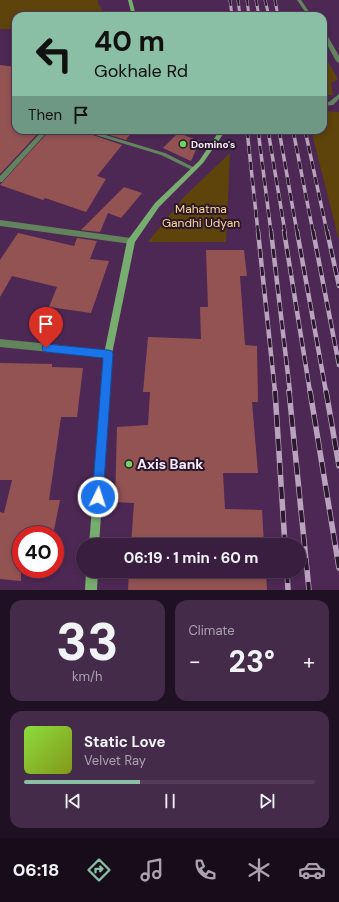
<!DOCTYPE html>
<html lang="en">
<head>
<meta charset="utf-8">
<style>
	body { margin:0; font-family:"DM Sans",sans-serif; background:#452b4a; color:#f1f3f6; height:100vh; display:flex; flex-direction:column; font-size:15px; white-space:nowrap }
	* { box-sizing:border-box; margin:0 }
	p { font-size:13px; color:#aba2b0 }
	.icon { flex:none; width:22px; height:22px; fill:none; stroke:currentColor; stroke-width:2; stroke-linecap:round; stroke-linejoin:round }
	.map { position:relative; height:590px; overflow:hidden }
	.sheet { display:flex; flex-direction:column; gap:10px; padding:10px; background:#201023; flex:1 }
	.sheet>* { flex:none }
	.hud { position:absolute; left:12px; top:12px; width:315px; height:122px; border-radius:12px; box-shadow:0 2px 6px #0003,0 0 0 1px #543c59; background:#8abfa5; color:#111; overflow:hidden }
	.speed { position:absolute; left:12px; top:526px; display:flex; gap:8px; font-size:20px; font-weight:700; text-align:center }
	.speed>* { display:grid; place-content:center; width:52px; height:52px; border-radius:50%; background:#3a1e3f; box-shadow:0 2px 6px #0003,0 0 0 1px #543c59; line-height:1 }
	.speed .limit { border:6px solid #d22; background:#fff; color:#111 }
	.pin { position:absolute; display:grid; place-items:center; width:34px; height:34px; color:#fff; margin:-41px -17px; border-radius:50% 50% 50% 0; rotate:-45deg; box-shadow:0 0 4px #0007 }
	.pin .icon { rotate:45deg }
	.me { position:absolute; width:44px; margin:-22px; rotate:4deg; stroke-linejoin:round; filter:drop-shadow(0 0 3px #0008) }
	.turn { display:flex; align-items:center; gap:14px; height:84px; padding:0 16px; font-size:18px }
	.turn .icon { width:52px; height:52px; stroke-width:2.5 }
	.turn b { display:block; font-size:28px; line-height:34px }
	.then { display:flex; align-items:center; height:38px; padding:0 16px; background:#0003; gap:8px; font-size:15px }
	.big { font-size:30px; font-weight:700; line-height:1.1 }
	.sheet .widget { flex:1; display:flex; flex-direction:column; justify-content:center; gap:6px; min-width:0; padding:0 14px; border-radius:12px; background:#452b4a }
	.sheet .dial { align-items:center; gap:0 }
	.dial b { font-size:52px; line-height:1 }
	.song { display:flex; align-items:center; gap:12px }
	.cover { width:48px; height:48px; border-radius:6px; background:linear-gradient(135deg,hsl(90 70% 55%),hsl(70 70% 35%)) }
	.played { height:4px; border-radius:2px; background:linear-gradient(90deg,#8abfa5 40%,#543c59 40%) }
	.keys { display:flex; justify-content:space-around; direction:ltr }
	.heat { display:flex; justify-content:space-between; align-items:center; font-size:22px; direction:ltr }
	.sheet .tiles { flex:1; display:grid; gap:10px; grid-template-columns:1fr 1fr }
	.widget:last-child { grid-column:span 2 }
	.trip { position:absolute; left:76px; top:538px; width:230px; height:40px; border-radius:20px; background:#3a1e3f; box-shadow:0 2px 6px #0003,0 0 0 1px #543c59; font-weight:700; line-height:40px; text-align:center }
	.tabs { display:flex; height:64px; justify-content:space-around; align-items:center; background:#170c19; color:#aba2b0 }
	.tabs .icon { width:28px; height:28px }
	.tabs .selected { color:#8abfa5 }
	.tabs b { font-size:18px; color:#f1f3f6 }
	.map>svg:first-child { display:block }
	.green { fill:#5e440a }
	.building { fill:#945353 }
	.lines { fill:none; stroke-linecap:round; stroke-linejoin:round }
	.lane { fill:#62845d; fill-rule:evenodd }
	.street { fill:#62845d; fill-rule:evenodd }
	.secondary { fill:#77ad6f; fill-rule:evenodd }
	.rail-far3-casing { stroke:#baa3be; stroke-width:3 }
	.rail-far2-casing { stroke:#baa3be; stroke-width:3.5 }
	.rail-far1-casing { stroke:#baa3be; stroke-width:4.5 }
	.rail-casing { stroke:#baa3be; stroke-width:5.5 }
	.rail-far3 { stroke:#2a192d; stroke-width:2; stroke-dasharray:6; stroke-linecap:butt }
	.rail-far2 { stroke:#2a192d; stroke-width:2.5; stroke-dasharray:8; stroke-linecap:butt }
	.rail-far1 { stroke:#2a192d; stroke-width:3; stroke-dasharray:9; stroke-linecap:butt }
	.rail { stroke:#2a192d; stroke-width:4; stroke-dasharray:12; stroke-linecap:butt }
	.route { fill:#1a73e8; stroke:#114b97 }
	.poi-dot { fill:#6ed360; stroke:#2a192d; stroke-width:1.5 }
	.labels { text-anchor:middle; stroke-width:4; stroke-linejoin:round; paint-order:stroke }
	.far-poi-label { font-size:10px; font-weight:bold; fill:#faecfd; stroke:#2a192d; text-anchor:start }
	.park-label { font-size:12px; fill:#ffd68f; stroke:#2a192d }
	.near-poi-label { font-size:14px; font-weight:bold; fill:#faecfd; stroke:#2a192d; text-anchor:start }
</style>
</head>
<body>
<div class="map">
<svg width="339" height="590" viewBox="0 0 339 590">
	<rect width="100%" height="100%" fill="#4d2854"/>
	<g class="green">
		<path d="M0,0H98V4L106,16H16V29H0Z"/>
		<path d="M323,53L338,79L331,83L333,95H323Z"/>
		<path d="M323,111L339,112V240L311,130H323Z"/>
		<path d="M230,153L226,242H148L184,197Z"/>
	</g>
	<g class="building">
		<path d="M0,65L16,67V130H41L0,174Z"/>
		<path d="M50,130H78L122,145L97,176L106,179L86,212L45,198L43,200L0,185Z"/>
		<path d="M94,130H133L126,140Z"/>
		<path d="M178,133L200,141L191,161L163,148Z"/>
		<path d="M124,187L142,193L121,218L108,213L100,232L81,230Z"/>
		<path d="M18,233L74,246L77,238L97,241L90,259L109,261L91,313L49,307L57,287L12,276L0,297V260Z"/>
		<path d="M206,250H244L247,276H240L245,345L257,346L258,402H252L258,473H223L225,509L262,510L264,545H131L134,503L115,502L117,427L148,425L150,392H143L148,337L201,339L200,307H208Z"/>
		<path d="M0,363L52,364V367L83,368L77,417H61L49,500H60L53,535H21V581L0,579V512L4,513L12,480H0Z"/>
		<path d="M129,571H266L267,590H128Z"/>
	</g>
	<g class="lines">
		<g class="lane">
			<path d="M339,94V99L333,105L323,106V102H329Z"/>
			<path d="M43,130H49L2,182H0V176Z"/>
			<path d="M79,130H89L165,153L197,169L196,170H192L161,155Z"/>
		</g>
		<g class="street">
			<path d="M297,0H301L312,16H308Z"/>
			<path d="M323,31L326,33L339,56V63L336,61L323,37Z"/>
			<path d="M0,220L131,238L135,241L131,244L0,226Z"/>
			<path d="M0,339L108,350L111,351L112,354L111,357L108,358L0,347Z"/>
		</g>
		<g class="secondary">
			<path d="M128,0H132L136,16H132Z"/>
			<path d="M220,130H226L203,163L159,207L135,242L112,354L99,545H89L104,354L127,241L155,203L199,161Z"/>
			<path d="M86,571H98L97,590H85Z"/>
		</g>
		<g class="rail-far3-casing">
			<g id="rail-far3">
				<path d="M230,0L232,16"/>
				<path d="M238,0L240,16"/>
				<path d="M247,0L249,16"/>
				<path d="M256,0L259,16"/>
				<path d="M265,0L269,16"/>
				<path d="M275,0L278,16"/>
			</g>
		</g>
		<g class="rail-far2-casing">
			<g id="rail-far2">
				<path d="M247,130L258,232"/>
				<path d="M258,130L271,232"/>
				<path d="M268,130L285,232"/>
				<path d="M279,130L297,232"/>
				<path d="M293,130L313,232"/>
				<path d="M305,130L327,232"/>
			</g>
		</g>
		<g class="rail-far1-casing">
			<g id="rail-far1">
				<path d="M258,231L275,392"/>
				<path d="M271,231L290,392"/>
				<path d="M284,231L310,392"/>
				<path d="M297,231L326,392"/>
				<path d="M313,231L339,365"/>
				<path d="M327,231L339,286"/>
			</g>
		</g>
		<g class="rail-casing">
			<g id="rail">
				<path d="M275,391L285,545"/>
				<path d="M289,391L309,590"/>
				<path d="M310,391L339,568"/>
				<path d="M326,391L339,466"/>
				<path d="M287,571L288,590"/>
			</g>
		</g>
		<use href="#rail-far3" class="rail-far3"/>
		<use href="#rail-far2" class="rail-far2"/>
		<use href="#rail-far1" class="rail-far1"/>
		<use href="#rail" class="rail"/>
	</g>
	<path class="route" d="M46,344L108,350L112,351L113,354L103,497L102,502L98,503L93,502L92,497L103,358L46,352L43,351L42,348L43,345Z"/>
	<g class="poi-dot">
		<circle cx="183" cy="144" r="4"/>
		<circle cx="129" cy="464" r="4"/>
	</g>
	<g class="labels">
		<g class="far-poi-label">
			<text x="191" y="148">Domino's</text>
		</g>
		<g class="park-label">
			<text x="201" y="213">Mahatma<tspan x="201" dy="14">Gandhi Udyan</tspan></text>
		</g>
		<g class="near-poi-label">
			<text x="137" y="469">Axis Bank</text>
		</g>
	</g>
</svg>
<div class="speed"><div class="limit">40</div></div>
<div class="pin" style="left:46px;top:348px;background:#d93025"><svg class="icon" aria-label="arrive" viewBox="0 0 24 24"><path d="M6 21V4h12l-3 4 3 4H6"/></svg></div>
<svg class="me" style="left:98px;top:497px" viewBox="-20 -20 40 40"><circle r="17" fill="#1a73e8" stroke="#fff" stroke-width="3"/><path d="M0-11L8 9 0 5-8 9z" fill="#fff"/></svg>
<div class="trip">06:19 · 1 min · 60 m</div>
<div class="hud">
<div class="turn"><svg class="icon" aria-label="left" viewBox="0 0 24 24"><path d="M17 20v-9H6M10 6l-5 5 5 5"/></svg><div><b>40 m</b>Gokhale Rd</div></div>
<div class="then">Then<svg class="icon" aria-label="arrive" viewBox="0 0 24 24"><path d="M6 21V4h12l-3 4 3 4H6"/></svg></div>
</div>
</div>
<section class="sheet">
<div class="tiles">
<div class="widget dial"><b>33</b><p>km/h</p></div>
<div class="widget"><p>Climate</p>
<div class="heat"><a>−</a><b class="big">23°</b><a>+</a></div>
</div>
<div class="widget">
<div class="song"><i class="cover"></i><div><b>Static Love</b><p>Velvet Ray</p></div></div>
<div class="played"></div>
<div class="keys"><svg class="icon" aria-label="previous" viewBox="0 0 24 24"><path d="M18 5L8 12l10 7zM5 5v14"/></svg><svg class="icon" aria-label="pause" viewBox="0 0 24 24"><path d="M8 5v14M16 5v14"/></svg><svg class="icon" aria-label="next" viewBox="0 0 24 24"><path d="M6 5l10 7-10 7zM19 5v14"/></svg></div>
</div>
</div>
</section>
<nav class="tabs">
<b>06:18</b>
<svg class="icon selected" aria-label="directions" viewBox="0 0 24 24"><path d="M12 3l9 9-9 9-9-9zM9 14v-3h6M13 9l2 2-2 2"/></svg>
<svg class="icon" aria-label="music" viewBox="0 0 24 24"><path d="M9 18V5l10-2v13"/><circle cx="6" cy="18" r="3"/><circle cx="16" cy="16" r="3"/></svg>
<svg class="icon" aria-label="phone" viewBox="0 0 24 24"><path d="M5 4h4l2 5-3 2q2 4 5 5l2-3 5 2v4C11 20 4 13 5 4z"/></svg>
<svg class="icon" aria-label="climate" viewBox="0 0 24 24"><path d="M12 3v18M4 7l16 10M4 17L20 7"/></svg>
<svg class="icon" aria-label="car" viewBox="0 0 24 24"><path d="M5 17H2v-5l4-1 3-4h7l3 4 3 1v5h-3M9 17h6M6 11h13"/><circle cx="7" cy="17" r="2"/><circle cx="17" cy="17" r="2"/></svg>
</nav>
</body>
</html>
